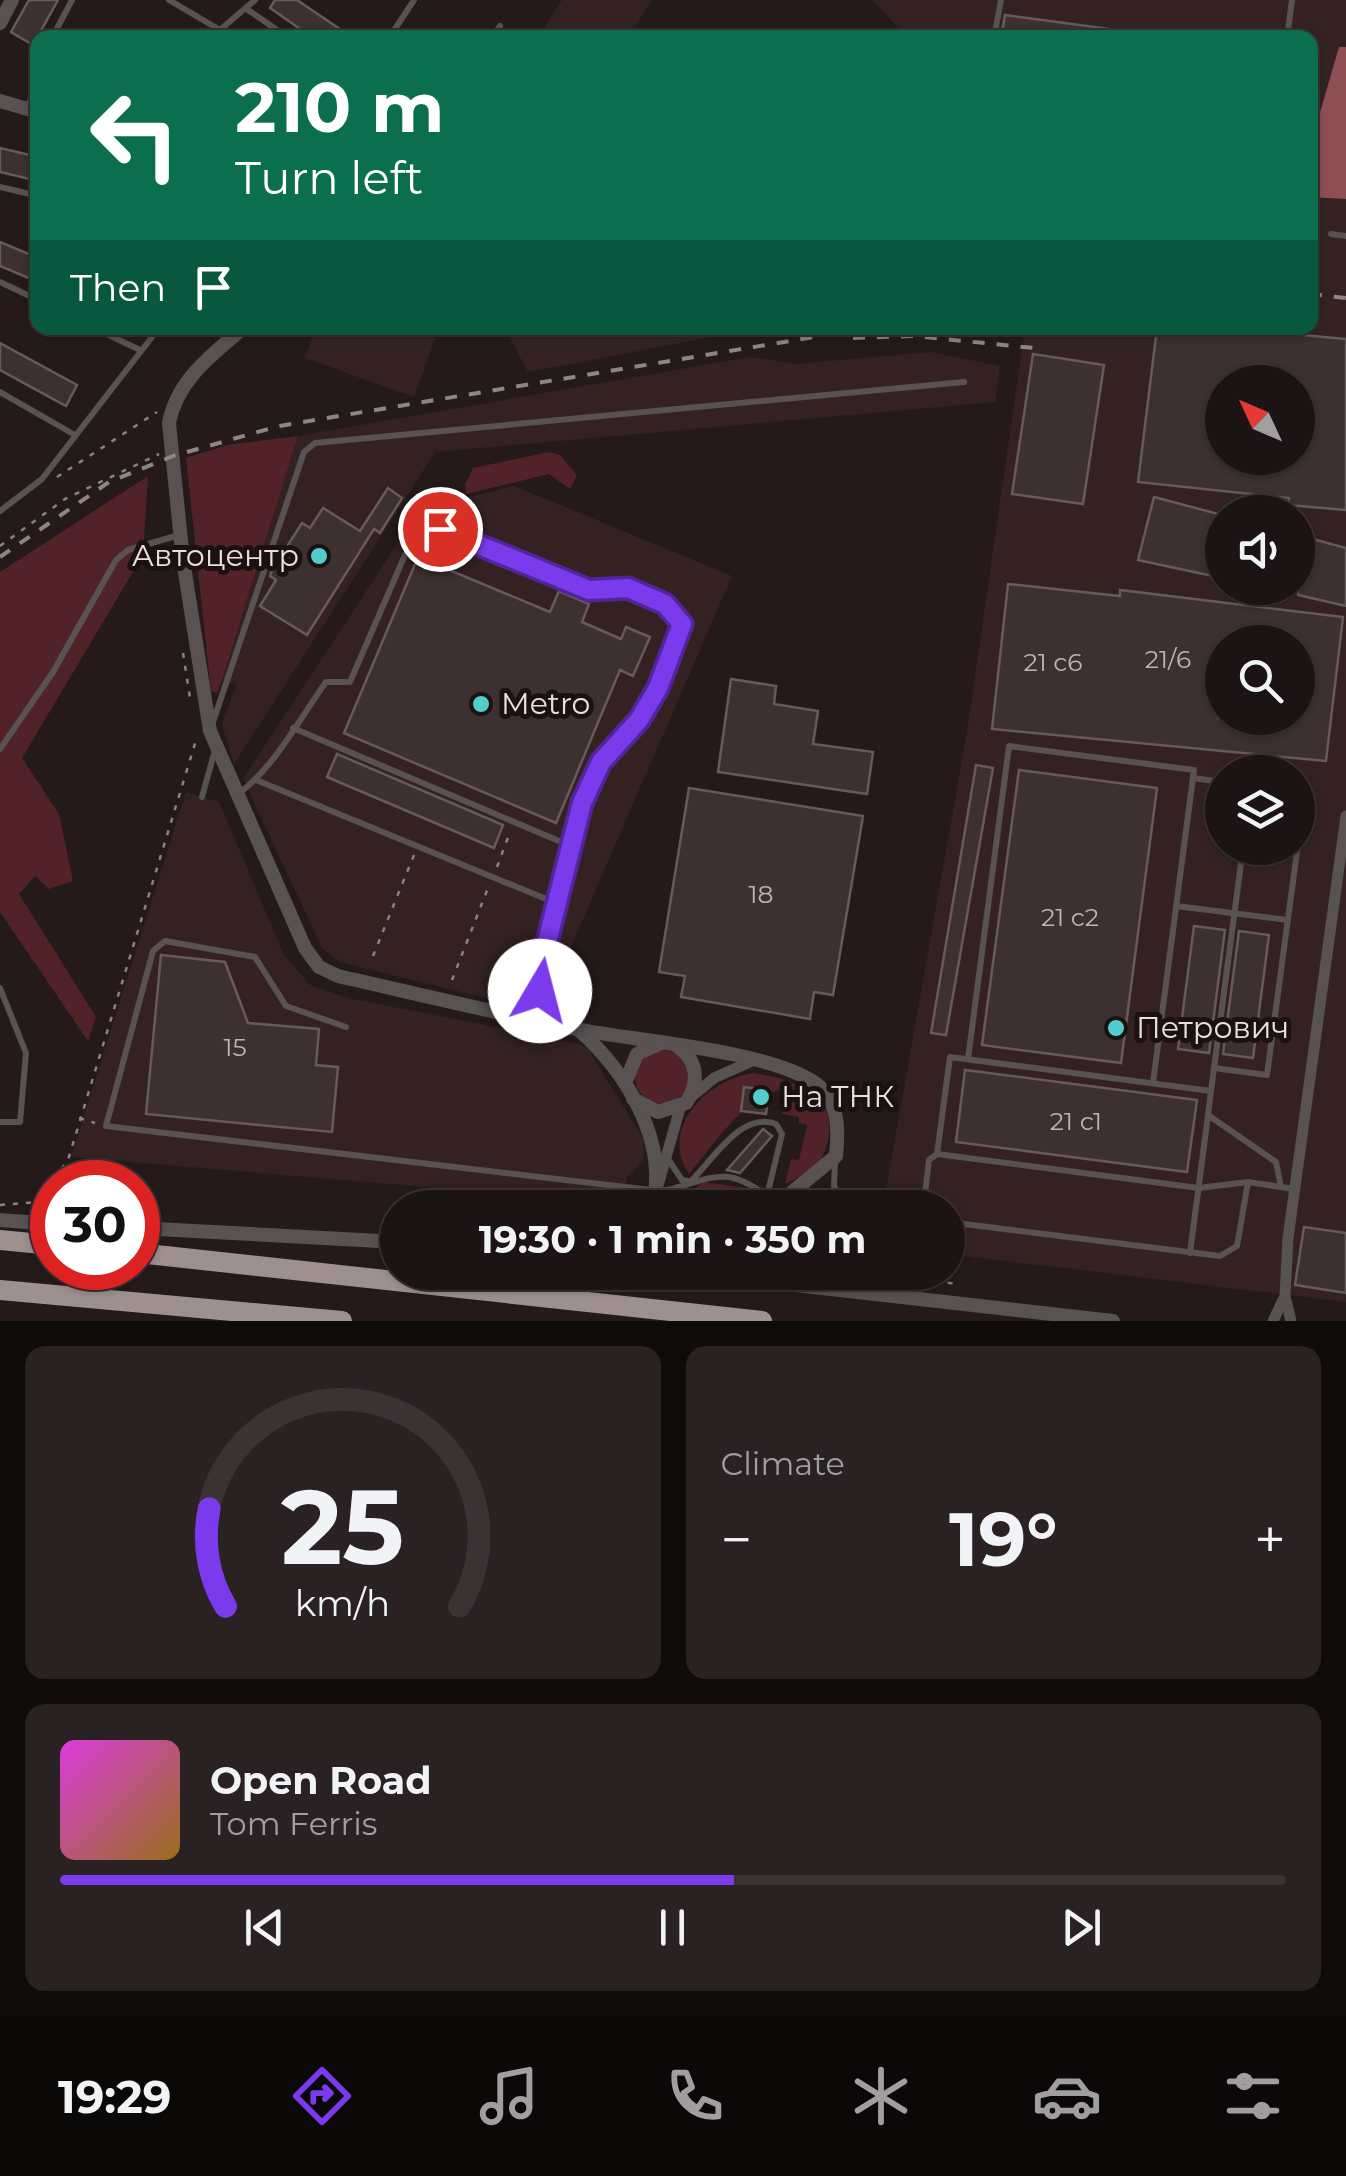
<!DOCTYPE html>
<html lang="en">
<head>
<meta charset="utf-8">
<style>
	body { margin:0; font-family:Montserrat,sans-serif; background:#292122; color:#f1f3f6; height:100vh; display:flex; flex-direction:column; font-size:38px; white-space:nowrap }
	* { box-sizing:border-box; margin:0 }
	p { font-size:32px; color:#a09ea0 }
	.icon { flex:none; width:55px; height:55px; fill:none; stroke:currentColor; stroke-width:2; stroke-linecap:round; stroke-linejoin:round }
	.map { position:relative; height:1321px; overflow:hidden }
	.details { display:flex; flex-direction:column; gap:25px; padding:25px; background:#0f0b0b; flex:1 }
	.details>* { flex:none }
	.banner { position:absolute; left:30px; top:30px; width:1288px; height:305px; border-radius:20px; box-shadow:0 2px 8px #0004,0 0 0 2px #3a3334; background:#0b6e4f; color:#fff; overflow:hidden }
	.needle { width:65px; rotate:314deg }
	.buttons { position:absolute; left:1205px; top:365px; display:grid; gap:20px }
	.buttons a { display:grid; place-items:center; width:110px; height:110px; border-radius:50%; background:#1c1414; box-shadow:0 2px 8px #0004,0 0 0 2px #3a3334; font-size:50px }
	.speed { position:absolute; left:30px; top:1160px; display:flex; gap:20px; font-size:50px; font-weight:700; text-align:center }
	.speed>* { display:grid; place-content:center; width:130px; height:130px; border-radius:50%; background:#1c1414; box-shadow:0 2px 8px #0004,0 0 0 2px #3a3334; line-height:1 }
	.speed .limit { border:15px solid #d22; background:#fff; color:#111 }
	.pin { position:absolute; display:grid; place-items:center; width:85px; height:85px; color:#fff; margin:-42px; border:5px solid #fff; border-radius:50%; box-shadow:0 2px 10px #0007 }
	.me { position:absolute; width:110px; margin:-55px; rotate:8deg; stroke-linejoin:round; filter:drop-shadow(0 0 8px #0008) }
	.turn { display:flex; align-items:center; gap:35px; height:210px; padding:0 40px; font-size:45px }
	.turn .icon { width:130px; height:130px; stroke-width:2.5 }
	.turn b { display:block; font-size:70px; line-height:85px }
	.then { display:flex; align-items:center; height:95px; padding:0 40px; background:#0003; gap:20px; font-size:38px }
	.big { font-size:75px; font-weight:700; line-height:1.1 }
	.details .widget { flex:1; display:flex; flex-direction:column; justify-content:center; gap:15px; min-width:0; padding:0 35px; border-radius:20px; background:#292122 }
	.details .dial { align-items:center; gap:0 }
	.dial svg { height:260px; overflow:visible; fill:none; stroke:#3a3334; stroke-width:7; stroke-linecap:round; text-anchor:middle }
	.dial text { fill:#f1f3f6; stroke:none }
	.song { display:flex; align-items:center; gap:30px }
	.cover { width:120px; height:120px; border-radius:15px; background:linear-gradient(135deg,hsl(300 70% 55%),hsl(40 70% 35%)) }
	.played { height:10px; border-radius:5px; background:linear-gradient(90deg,#7c3aed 55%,#3a3334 55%) }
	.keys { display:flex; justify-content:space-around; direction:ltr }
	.heat { display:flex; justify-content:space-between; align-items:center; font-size:55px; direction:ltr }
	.details .tiles { flex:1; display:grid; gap:25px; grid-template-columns:1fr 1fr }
	.widget:last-child { grid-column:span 2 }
	.trip { position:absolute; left:380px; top:1190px; width:585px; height:100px; border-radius:50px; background:#1c1414; box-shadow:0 2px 8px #0004,0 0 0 2px #3a3334; font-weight:700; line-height:100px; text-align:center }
	.menu { display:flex; height:160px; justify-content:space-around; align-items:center; background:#0b0808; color:#a09ea0 }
	.menu .icon { width:70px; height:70px }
	.menu .active { color:#7c3aed }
	.menu b { font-size:45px; color:#f1f3f6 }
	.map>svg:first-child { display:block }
	.built { fill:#342223; fill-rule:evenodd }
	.green { fill:#512227 }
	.water { fill:#8d4f54 }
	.building { fill:#3c3030; stroke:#685a5a; stroke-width:2.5; fill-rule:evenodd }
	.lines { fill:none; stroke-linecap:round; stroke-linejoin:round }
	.path { stroke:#8c8282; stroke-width:2.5; stroke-dasharray:5 8; stroke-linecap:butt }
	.service { stroke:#585252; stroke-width:6 }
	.minor { stroke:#585252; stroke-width:11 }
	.tertiary { stroke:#585252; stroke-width:14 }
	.trunk { stroke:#9f9090; stroke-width:20 }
	.rail { stroke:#8e8585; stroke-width:4; stroke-dasharray:12 12; stroke-linecap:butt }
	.route-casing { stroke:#51269a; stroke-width:25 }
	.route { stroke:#7c3aed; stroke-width:18 }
	.poi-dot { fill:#52cdcd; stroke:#1c1111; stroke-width:4 }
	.labels { text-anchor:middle; stroke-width:10; stroke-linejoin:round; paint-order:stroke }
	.number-label { font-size:25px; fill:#bdb4b4 }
	.poi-label { font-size:30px; fill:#e8e0e0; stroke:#1c1111; text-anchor:start }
</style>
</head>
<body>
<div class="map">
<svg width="1346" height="1321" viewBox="0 0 1346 1321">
	<rect width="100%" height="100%" fill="#251a1a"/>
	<g class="built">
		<path d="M562,0H652L628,37H538Z"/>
		<path d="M872,0H1346V1302L948,1254V1208L883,1207L967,732L1025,328H1310V38L907,37ZM1222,382H1298V458H1222ZM1222,512H1298V588H1222ZM1222,642H1298V718H1222ZM1222,772H1298V848H1222Z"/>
		<path d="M316,328H439L414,397L305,358Z"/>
		<path d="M505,328H759L528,372Z"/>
		<path d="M931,352L1000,366L995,402L435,452L234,764L222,725L236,685L222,680L298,436L750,357L796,364Z"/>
		<path d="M514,486L732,576L547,1002L538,1011L340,962L322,948L243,779L420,509Z"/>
		<path d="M186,792L219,802L284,955L310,985L348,998L580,1044L589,1050L643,1139L644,1159L627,1177L625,1194L617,1203L71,1157Z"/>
	</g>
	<g class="green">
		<path d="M298,436L222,680L217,693L211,691L186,458L227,445Z"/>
		<path d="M549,452L560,455L577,475L570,489L549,474L466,494L465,484L473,468Z"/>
		<path d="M148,476L143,555L22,758L59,814L73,881L49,889L35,876L19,894L96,1017L88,1041L0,912V572Z"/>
		<circle cx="662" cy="1077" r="27"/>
		<path d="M753,1073C811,1082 851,1104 817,1168L785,1184L791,1159L799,1160L807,1125L799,1123V1117L782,1114L784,1099L792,1100L793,1087C745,1094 719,1138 689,1174C658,1128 708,1079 753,1073Z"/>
		<path d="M702,1182L748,1188L758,1207L674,1208Z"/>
	</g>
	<path class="water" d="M1339,47H1346V199L1310,197V147Z"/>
	<g class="building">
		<path d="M29,0H58L33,45L11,32Z"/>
		<path d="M275,0H297L353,38H313L270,8Z"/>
		<path d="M1005,15L1125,31L1124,38H1001Z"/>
		<path d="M0,148L38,157V181L0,172Z"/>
		<path d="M0,242L38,258V282L0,266Z"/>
		<path d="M1157,328H1276L1292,329L1291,334L1346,339V510L1288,505L1289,498L1138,482ZM1222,382H1299L1298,458H1222Z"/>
		<path d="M0,343L77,385L66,406L0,370Z"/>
		<path d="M1033,354L1104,365L1083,504L1012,494Z"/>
		<path d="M388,488L402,498L380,533L374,529L307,635L260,606L276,580L270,576L272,570L302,523L310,528L323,508L360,531Z"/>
		<path d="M1154,497L1222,515V578L1138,560Z"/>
		<path d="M1298,535L1346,548V606L1298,595Z"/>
		<path d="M418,557L550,612L559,591L589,604L582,622L621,639L626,627L650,637L633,676L620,670L556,823L344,733Z"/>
		<path d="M1008,584L1120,596V590L1343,617L1326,761L992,729ZM1222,642H1298V718H1218Z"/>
		<path d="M731,679L776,686L774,704L818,711L813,744L873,752L867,794L718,772Z"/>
		<path d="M337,754L503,825L494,848L327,777Z"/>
		<path d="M976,765L993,768L946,1035L931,1033Z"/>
		<path d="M1019,770L1157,788L1121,1063L982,1045Z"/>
		<path d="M689,788L863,816L833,995L814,992L810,1019L681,997L685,976L659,972Z"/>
		<path d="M1194,926L1225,930L1209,1053L1178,1049Z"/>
		<path d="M1239,931L1269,935L1253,1058L1223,1054Z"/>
		<path d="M161,955L225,962L248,1023L319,1029L316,1065L338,1067L332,1132L146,1114Z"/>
		<path d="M965,1070L1197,1100L1187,1172L956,1142Z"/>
		<path d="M744,1087L769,1090L766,1114L741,1111Z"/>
		<path d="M763,1129L772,1136L740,1173L727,1170Z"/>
		<path d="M1304,1227L1346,1233V1293L1295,1285Z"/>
	</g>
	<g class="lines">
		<g class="path">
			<path d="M57,477L157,412"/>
			<path d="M0,546L65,499L159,454"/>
			<path d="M183,653L191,704"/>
			<path d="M497,867L510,832"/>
			<path d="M373,956L414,855"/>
			<path d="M452,980L488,888"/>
			<path d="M79,1118L95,1123"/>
			<path d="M0,1205L37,1202L68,1160L197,737"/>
			<path d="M888,1281V1276L958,1284"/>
		</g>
		<g class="service">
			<path d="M169,0L220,30L255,0"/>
			<path d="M248,10L289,38"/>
			<path d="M52,38L72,0"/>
			<path d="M389,38L414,0"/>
			<path d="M492,38L500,26"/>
			<path d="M994,38L1001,0"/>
			<path d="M1287,38L1292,0"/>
			<path d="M28,108L38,73"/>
			<path d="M0,187L38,196"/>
			<path d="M1331,234L1346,236"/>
			<path d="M0,282L38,300"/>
			<path d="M94,328L140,350"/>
			<path d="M0,392L75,435"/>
			<path d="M0,511L42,479L159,328"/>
			<path d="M212,725L304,452L315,443L964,382"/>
			<path d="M0,749L53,672L116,560L128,550L179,535"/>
			<path d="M1193,778L1222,782"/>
			<path d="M256,780L556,903"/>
			<path d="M238,794C275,767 300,718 326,682H350L405,555L440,529L589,590L628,589L665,604L681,624L659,688L639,720L601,761L582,803L573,847L293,728"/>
			<path d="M202,797L215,750"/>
			<path d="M1176,906L1288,920"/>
			<path d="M0,988L26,1053L20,1122H0"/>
			<path d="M346,1027L286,1006L255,957L165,941L153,951L106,1126L625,1187C640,1188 661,1193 675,1188C717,1176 728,1167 767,1196"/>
			<path d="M968,1059L1009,746L1194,770L1153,1083"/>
			<path d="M1214,1068L1267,1075L1305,792L1298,791"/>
			<path d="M1211,1091L1243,848"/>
			<path d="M937,1154L950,1057L1211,1091L1208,1115"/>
			<path d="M668,1159L682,1180L689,1181"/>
			<path d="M835,1162L834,1186L847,1208"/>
			<path d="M693,1179C715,1157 742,1111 776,1124L782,1134L767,1196L775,1202"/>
			<path d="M925,1194L929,1160L937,1154L1199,1188L1248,1182L1294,1189"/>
			<path d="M660,1208L683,1187"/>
			<path d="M948,1222L1220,1256L1237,1246L1248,1182"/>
			<path d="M1190,1253L1208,1115L1276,1162L1281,1187"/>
		</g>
		<g class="minor">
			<path d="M573,847L545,950L540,991L578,1030"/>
			<path d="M690,1098L714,1078L752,1061"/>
			<path d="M657,1189L680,1108"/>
			<path d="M1273,1321L1283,1300"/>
			<path d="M1291,1321L1285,1296L1288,1238L1346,816"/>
		</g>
		<g class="tertiary">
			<path d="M0,23L12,0"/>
			<path d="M0,101L38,112"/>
			<path d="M243,328C212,355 177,380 169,423L183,560L210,731L305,948L319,967L338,976C417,994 496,1013 576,1029C636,1041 764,1050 812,1081C839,1098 839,1127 836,1156L773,1208"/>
			<path d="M579,1030C626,1072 670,1142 652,1208"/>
			<path d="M625,1083L637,1054L661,1043"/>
			<path d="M633,1099L658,1112L686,1103C699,1084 699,1061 678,1047"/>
			<path d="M0,1220L52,1224"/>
			<path d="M138,1228L398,1242"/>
			<path d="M682,1272L1113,1321"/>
		</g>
		<g class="trunk">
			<path d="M0,1240L52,1245"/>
			<path d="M138,1253L762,1321"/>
			<path d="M0,1290L342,1321"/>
		</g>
		<g class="rail">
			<path d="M1310,294L1346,298"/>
			<path d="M853,338L914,336L1044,349"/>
			<path d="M0,557L109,482L173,456L279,426L868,328"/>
		</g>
	</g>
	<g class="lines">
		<g class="route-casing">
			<path id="route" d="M440,529L589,590L628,588L665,604L682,624L658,688L639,720L601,762L582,803L545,950L540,991"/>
		</g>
		<use href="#route" class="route"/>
	</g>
	<g class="poi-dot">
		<circle cx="319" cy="556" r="10"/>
		<circle cx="481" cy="704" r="10"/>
		<circle cx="1116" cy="1028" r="10"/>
		<circle cx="761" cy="1097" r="10"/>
	</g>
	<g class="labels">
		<g class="number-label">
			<text x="1168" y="668">21/6</text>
			<text x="1053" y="671">21 с6</text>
			<text x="761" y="903">18</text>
			<text x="1070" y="926">21 с2</text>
			<text x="235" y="1056">15</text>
			<text x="1076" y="1130">21 с1</text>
		</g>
		<g class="poi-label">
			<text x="299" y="566" text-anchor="end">Автоцентр</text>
			<text x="501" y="714">Metro</text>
			<text x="1136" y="1038">Петрович</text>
			<text x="781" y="1107">На ТНК</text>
		</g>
	</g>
</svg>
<div class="buttons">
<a><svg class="needle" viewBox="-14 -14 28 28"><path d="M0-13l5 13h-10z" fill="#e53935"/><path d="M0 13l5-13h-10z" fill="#a09ea0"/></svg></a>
<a><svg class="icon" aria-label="sound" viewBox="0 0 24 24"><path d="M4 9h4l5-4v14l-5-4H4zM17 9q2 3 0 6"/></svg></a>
<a><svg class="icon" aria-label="search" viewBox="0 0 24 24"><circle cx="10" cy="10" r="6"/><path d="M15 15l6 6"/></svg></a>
<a><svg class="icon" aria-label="layers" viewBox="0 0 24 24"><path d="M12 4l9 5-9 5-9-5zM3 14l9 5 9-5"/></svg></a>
</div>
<div class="speed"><div class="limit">30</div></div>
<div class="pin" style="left:440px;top:529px;background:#d93025"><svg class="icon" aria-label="arrive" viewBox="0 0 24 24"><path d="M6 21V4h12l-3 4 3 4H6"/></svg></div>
<svg class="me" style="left:540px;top:991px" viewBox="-20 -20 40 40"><circle r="19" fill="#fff"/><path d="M0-13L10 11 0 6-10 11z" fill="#7c3aed"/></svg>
<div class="trip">19:30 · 1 min · 350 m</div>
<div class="banner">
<div class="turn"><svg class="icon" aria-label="left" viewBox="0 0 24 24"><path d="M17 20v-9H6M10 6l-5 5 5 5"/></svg><div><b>210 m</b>Turn left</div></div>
<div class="then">Then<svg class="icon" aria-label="arrive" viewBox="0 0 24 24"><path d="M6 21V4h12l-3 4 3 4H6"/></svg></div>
</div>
</div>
<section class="details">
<div class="tiles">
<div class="widget dial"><svg viewBox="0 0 100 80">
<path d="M14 69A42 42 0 1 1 86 69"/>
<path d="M14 69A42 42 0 0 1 9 39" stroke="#7c3aed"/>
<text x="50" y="56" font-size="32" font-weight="700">25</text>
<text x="50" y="72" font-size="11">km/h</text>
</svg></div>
<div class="widget"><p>Climate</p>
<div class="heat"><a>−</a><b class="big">19°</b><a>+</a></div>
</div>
<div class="widget">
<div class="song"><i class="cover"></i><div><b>Open Road</b><p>Tom Ferris</p></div></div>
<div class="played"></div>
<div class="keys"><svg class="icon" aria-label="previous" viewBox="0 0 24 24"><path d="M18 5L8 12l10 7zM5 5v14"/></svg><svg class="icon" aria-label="pause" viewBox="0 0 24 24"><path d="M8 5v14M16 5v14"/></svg><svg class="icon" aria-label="next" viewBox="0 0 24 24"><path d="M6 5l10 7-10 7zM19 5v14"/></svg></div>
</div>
</div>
</section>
<nav class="menu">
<b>19:29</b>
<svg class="icon active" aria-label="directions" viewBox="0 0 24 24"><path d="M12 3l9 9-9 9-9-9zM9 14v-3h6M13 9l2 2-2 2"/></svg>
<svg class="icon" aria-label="music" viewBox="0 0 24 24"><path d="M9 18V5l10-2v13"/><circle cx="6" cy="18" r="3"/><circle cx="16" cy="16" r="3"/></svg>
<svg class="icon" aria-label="phone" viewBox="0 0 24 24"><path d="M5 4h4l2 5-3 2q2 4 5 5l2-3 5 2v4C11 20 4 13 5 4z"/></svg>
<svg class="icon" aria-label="climate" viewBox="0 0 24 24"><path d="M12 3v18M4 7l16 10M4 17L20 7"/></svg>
<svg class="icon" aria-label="car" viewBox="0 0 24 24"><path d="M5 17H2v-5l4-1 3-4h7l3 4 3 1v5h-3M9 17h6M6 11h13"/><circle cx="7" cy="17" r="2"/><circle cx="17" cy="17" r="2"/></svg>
<svg class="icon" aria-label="filters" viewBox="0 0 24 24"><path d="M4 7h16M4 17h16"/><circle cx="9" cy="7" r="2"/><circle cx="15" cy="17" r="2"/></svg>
</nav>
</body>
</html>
